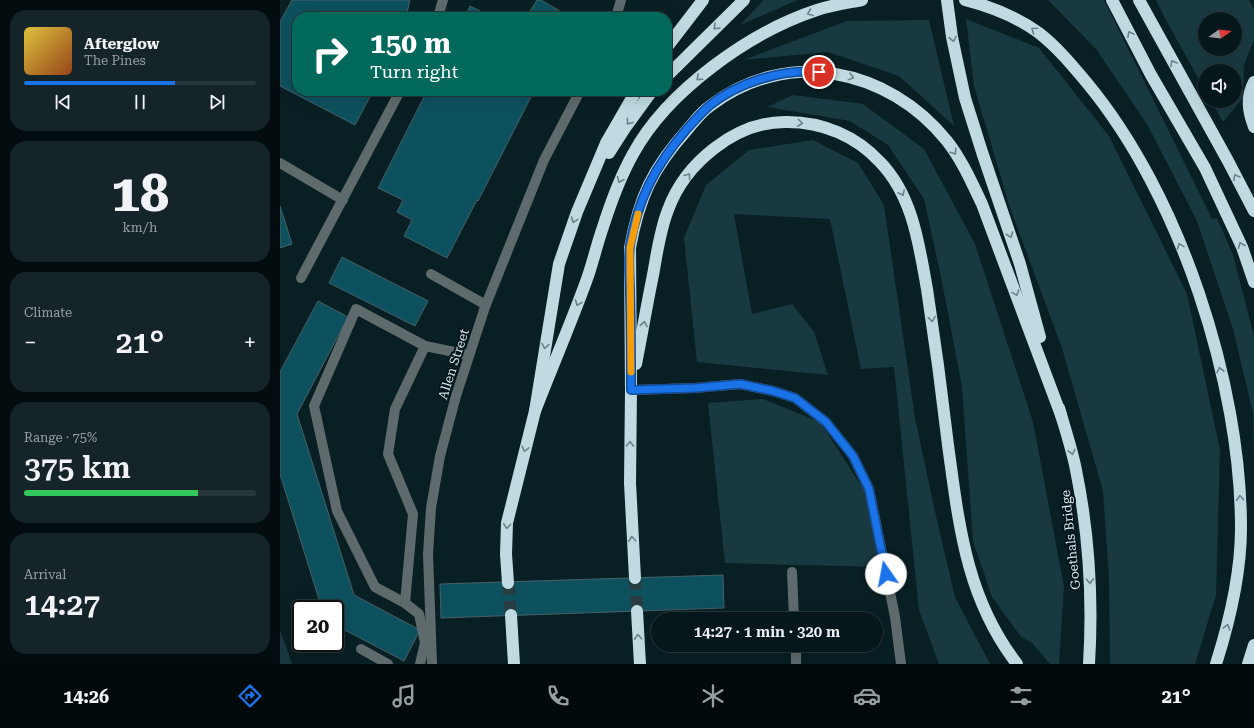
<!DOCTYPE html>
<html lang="en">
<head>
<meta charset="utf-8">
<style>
	body { margin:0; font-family:"Roboto Serif",serif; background:#142428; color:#f1f3f6; height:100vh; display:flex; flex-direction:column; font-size:15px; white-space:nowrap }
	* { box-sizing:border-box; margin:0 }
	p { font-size:13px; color:#989fa3 }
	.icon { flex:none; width:22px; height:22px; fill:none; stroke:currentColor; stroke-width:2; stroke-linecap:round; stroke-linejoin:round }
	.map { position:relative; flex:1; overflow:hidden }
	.side { display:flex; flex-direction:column; gap:10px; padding:10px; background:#030d0f; width:280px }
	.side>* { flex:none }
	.banner { position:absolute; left:12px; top:12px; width:380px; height:84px; border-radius:16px; box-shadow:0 4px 16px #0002,0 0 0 1px #27363a; background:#00695c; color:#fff; overflow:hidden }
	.needle { width:26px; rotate:76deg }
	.buttons { position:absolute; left:918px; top:12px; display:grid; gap:8px }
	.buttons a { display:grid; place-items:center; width:44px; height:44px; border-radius:50%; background:#06171b; box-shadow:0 4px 16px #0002,0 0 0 1px #27363a; font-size:20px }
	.speed { position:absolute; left:12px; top:600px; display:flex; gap:8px; font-size:20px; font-weight:700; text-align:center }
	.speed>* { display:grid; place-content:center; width:52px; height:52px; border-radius:50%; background:#06171b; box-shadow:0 4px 16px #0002,0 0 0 1px #27363a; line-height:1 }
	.speed .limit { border:2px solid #111; border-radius:6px; background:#fff; color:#111 }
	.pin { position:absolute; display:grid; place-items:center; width:34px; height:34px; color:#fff; margin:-17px; border:2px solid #fff; border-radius:50%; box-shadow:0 1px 4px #0007 }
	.me { position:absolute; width:44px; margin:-22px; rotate:348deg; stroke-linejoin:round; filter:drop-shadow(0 0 3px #0008) }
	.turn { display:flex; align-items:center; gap:14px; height:84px; padding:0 12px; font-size:18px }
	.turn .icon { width:52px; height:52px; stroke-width:2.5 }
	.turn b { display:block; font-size:28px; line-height:34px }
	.big { font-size:30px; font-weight:600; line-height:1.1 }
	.side .card { flex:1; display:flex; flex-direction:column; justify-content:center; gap:6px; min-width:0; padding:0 14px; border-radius:16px; background:#142428 }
	.side .dial { align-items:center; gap:0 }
	.dial b { font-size:52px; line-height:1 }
	.song { display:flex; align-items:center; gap:12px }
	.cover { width:48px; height:48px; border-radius:6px; background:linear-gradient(135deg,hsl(50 70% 55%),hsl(20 70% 35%)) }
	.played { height:4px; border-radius:2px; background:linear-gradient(90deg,#1a73e8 65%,#27363a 65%) }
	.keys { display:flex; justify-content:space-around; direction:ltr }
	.heat { display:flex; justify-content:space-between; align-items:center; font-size:22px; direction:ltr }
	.charge { height:6px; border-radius:3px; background:linear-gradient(90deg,#34c759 75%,#27363a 0) }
	.trip { position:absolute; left:371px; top:612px; width:232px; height:40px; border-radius:20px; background:#06171b; box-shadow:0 4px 16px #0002,0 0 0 1px #27363a; font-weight:600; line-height:40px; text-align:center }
	.dock { display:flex; height:64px; justify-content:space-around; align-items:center; background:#02090b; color:#989fa3 }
	.dock .icon { width:28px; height:28px }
	.dock .selected { color:#1a73e8 }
	.dock b { font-size:18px; color:#f1f3f6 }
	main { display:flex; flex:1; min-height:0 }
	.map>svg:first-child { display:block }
	.green { fill:#193940; fill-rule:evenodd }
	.building { fill:#0e515e; stroke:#486066 }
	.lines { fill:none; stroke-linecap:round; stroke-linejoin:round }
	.highway-tunnel { stroke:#283d42; stroke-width:12; stroke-dasharray:12 6; stroke-linecap:butt }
	.minor { stroke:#5f6a6c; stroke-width:10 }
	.highway { stroke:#bfdbe1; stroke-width:12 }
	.oneway { stroke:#6a8288 }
	.route-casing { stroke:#114b97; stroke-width:10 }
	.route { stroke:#1a73e8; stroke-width:7 }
	.slow { stroke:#f59e0b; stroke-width:7 }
	.labels { text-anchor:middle; stroke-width:4; stroke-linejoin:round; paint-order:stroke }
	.street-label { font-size:13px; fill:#dae7ea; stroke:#01161b }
</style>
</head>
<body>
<main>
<section class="side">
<div class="card">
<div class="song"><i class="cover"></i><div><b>Afterglow</b><p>The Pines</p></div></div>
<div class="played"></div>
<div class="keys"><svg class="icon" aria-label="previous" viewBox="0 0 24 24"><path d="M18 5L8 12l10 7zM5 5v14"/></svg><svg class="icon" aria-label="pause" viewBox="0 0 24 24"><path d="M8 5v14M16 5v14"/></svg><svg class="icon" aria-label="next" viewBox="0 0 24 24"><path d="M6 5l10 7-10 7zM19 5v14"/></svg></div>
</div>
<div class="card dial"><b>18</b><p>km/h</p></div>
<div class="card"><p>Climate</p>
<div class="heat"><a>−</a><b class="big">21°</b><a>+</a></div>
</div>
<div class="card"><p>Range · 75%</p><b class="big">375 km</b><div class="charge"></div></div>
<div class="card"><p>Arrival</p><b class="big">14:27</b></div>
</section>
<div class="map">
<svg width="974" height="664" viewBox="0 0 974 664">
	<rect width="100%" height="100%" fill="#081f24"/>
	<g class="green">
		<path d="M484,0H518L460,25Z"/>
		<path d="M768,0H824L932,219L937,218L953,255L974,336V461L973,413L953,329L917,221L867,124L816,49Z"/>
		<path d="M876,0H969L974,9V40L964,65L963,98L943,122L931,101H955V71H925V90L887,22ZM925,19H955V49H925Z"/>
		<path d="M686,19L759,48L829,136L907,294L940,450L936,595L915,664H830L829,578L823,491L782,348L730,208L694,86Z"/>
		<path d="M649,20L674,126L619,76L548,52L463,60L567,21Z"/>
		<path d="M513,95L583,104L644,149L695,244L753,422L784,587L779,664H770L752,643L741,637L712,597L693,541L682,387L661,277L644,199L608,145L570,121L487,107Z"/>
		<path d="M533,140L578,163L604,205L635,418L656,516L675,597L710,664H659L639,610L614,367L581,369L550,219L454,214L472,314L512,304L534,332L548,375L417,362L404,238L426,185L469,150Z"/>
		<path d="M483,399L540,422L584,490L600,567L445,563L428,403Z"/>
		<path d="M0,630L12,664H0Z"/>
	</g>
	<g class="building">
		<path d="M12,0H130L126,17H17V91H93L75,125L0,86V22Z"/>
		<path d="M257,0H261L290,17H256L249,13Z"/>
		<path d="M190,6L212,17H185Z"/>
		<path d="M147,91H254L198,201L197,200L167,258L124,236L132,220L117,212L123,200L98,188Z"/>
		<path d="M0,206L12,244L0,248Z"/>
		<path d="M62,257L148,301L135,326L49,283Z"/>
		<path d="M38,301L68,317L17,414L74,595L140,630L124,661L55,625V609H42L0,474V372Z"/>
		<path d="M443,575L444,608L161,618L160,584Z"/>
	</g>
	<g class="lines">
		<g class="highway-tunnel">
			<path d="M355,578L357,611"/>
			<path d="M228,583L231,615"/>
		</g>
		<g class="minor">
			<path d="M158,17L163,0"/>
			<path d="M336,17L341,0"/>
			<path d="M0,163L63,200"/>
			<path d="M151,274L206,305"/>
			<path d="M21,278L120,91"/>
			<path d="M145,346L115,409L108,454L133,514L125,603L95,587L57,511L34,406L76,309L145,346L189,355"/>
			<path d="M351,390L415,388L460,384L493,391L515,398L546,422L573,456L589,489L615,617L621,664"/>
			<path d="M512,572L514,619"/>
			<path d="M125,603L139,614L145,643L140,664"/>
			<path d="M516,645V664"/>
			<path d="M81,649L108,664"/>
			<path d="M152,664L148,554L151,508L160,456L176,396L205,307L264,160L300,91"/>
		</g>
		<g class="highway">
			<path d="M667,0L672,37L685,98L702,152L740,264L760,337"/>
			<path d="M685,0C712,7 736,16 759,33C777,47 792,65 807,83C900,195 961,383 961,528C961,574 950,620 936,664"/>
			<path d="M832,0L871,75L925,168L962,247L974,282"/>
			<path d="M859,0L948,161L974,211"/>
			<path d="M387,47L423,0"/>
			<path d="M387,76L464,0"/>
			<path d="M974,82C966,97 968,111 974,127"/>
			<path d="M329,153L345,128L372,91"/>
			<path d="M356,364C362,334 367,304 373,275C377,253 380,230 388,210C405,163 456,121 507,122C543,122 576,136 600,162C633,196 639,245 647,289C655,341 662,393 668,445C679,525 686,598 737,664"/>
			<path d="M779,408C785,429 792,449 796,470C809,534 813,599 809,664"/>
			<path d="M255,411C272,367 291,323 307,279C313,262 317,244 323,227C331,202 340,177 353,154C387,91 470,32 537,10C552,5 567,3 582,0"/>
			<path d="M355,578L350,483L351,390L350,248C359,197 373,168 407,130C414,122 421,112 430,106C507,47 608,68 667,141C682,160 692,183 702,204L781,415"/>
			<path d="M228,583L226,554L227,523L255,411L279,264L297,212L326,143L356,91"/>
			<path d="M357,611L360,664"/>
			<path d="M231,615L234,664"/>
			<path d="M968,664L974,645"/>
		</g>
	</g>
	<defs><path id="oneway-chevron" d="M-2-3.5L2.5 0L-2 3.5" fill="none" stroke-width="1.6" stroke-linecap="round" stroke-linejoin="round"/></defs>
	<g class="oneway">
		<use href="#oneway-chevron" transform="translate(530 13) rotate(158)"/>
		<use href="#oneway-chevron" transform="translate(436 27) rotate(136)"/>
		<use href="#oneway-chevron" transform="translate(754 30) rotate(-145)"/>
		<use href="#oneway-chevron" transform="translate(850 34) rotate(-118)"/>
		<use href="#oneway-chevron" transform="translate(673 39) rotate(80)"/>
		<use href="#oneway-chevron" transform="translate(893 63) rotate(-119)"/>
		<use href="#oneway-chevron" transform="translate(571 77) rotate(15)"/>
		<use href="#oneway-chevron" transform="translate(419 78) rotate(138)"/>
		<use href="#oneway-chevron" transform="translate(349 122) rotate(126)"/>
		<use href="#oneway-chevron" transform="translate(520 123) rotate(6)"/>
		<use href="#oneway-chevron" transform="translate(674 152) rotate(57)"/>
		<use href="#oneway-chevron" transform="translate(408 176) rotate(-53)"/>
		<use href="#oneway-chevron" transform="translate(956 177) rotate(-118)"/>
		<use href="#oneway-chevron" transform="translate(340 180) rotate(113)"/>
		<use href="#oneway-chevron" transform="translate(622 193) rotate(64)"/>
		<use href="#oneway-chevron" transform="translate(294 220) rotate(110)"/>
		<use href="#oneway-chevron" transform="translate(730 235) rotate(72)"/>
		<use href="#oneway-chevron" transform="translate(961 245) rotate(-112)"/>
		<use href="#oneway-chevron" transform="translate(900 246) rotate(-111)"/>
		<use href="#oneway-chevron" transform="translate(736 293) rotate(70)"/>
		<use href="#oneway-chevron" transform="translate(298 303) rotate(111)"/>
		<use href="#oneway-chevron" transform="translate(652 319) rotate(81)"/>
		<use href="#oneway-chevron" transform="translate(364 324) rotate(-80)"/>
		<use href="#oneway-chevron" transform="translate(265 346) rotate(99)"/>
		<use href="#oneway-chevron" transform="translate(940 370) rotate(-103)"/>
		<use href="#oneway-chevron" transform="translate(350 444) rotate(-89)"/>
		<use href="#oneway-chevron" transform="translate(245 449) rotate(104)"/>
		<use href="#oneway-chevron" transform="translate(792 452) rotate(77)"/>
		<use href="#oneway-chevron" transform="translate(960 498) rotate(-93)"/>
		<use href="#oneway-chevron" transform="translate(227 526) rotate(95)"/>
		<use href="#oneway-chevron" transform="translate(352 539) rotate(-94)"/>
		<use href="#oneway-chevron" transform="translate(810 581) rotate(87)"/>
		<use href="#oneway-chevron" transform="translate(947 627) rotate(-75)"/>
		<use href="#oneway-chevron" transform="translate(358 637) rotate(-94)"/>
	</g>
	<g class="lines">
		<g class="route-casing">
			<path id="route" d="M539,72C502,69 458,82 429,106C421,113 413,122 406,130C375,166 358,199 350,245C348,261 350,278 350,294C351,326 351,358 351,390L415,388L460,384L493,391L515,398L546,422L573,456L589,489L606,574"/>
		</g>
		<use href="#route" class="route"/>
		<path class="slow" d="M351,372L350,248L358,214"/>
	</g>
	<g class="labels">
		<g class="street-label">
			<text transform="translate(173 364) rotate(-72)" y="5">Allen Street</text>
			<text transform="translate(790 540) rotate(-96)" y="5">Goethals Bridge</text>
		</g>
	</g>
</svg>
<div class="buttons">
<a><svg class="needle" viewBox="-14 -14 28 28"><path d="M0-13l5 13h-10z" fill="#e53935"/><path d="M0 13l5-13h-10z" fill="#989fa3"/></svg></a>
<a><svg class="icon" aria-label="sound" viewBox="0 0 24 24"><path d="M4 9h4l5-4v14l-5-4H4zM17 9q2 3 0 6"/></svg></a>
</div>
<div class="speed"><div class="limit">20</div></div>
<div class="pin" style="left:539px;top:72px;background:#d93025"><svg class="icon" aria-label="arrive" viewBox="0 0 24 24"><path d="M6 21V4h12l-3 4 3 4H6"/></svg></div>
<svg class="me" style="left:606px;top:574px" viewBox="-20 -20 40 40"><circle r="19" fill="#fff"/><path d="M0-13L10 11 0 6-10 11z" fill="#1a73e8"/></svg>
<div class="trip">14:27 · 1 min · 320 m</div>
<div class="banner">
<div class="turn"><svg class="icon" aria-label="right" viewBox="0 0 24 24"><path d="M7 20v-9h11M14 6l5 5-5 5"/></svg><div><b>150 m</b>Turn right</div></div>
</div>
</div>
</main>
<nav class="dock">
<b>14:26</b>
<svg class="icon selected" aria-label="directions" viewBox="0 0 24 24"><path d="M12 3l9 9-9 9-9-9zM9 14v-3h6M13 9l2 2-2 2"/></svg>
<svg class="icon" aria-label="music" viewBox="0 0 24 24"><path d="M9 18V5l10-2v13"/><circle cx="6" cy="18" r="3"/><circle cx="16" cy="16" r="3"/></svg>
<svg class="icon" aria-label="phone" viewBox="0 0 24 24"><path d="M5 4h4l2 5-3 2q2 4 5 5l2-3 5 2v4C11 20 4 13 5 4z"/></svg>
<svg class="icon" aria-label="climate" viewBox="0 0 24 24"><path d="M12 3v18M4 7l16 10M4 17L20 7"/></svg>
<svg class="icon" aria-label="car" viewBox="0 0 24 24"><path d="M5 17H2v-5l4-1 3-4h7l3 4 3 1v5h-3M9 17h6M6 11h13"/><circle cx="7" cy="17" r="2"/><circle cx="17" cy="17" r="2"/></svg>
<svg class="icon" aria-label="filters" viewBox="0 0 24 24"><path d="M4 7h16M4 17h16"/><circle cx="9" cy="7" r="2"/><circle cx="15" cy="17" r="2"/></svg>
<b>21°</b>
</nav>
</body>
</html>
